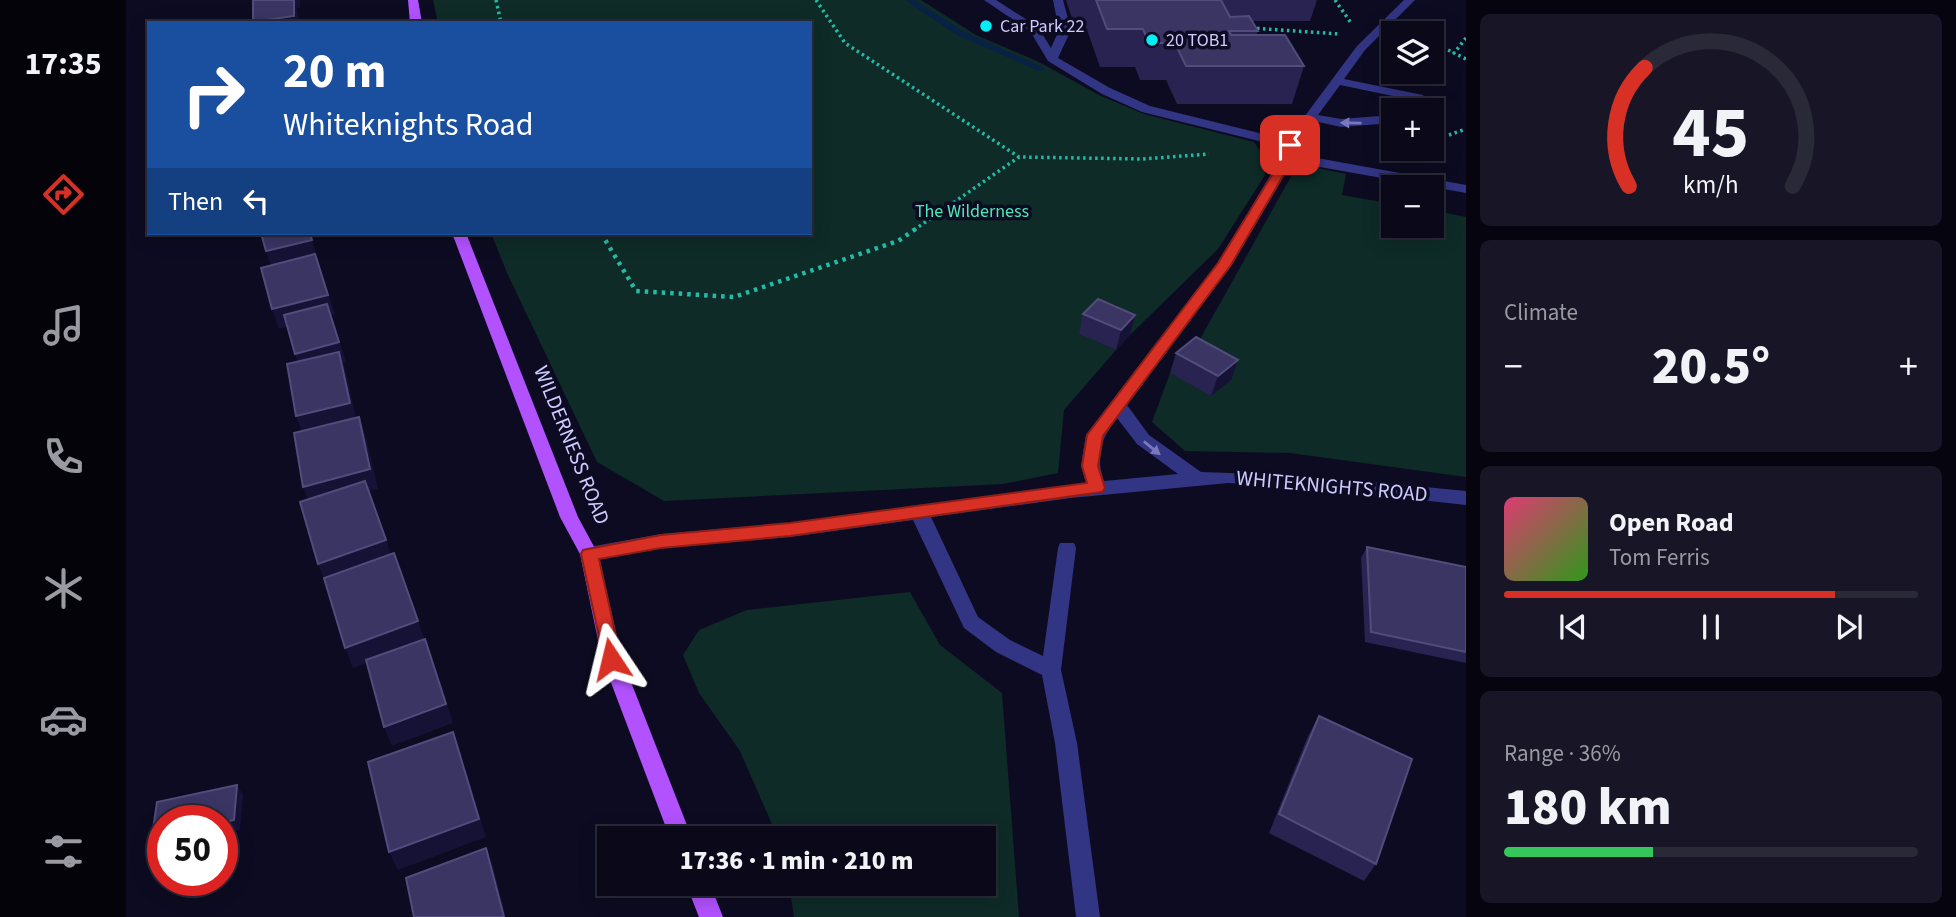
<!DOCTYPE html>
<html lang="en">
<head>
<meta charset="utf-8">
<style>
	body { margin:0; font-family:"Source Sans 3",sans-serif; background:#181626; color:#f1f3f6; height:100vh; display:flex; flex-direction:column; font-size:26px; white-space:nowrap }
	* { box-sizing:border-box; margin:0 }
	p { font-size:23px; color:#999aa2 }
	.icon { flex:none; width:38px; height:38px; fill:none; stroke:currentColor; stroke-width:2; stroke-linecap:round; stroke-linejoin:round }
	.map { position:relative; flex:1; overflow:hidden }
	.side { display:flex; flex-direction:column; gap:14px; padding:14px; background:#06040e; width:490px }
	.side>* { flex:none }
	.banner { position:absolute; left:21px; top:21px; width:665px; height:214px; border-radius:0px; box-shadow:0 4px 18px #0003,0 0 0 2px #2a2938; background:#1a4fa0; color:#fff; overflow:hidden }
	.tools { position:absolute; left:1255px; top:21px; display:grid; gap:14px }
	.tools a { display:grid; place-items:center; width:63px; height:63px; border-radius:0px; background:#0a0819; box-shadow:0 4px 18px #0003,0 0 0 2px #2a2938; font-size:35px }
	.speed { position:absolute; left:21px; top:805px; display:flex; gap:14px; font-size:35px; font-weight:700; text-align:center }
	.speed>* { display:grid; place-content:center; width:91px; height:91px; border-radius:50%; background:#0a0819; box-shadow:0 4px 18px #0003,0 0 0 2px #2a2938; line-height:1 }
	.speed .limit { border:10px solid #d22; background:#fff; color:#111 }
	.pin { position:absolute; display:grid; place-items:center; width:60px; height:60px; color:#fff; margin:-30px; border-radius:14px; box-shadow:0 4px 10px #0006 }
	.me { position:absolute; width:77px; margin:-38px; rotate:350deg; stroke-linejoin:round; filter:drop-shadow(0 0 5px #0008) }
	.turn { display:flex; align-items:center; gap:24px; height:147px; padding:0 21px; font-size:32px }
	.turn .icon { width:91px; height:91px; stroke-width:2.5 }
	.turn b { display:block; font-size:49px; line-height:60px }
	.then { display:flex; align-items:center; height:66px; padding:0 21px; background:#0003; gap:14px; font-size:26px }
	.big { font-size:52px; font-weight:800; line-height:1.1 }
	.side .card { flex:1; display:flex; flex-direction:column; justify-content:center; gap:10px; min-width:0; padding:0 24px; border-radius:10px; background:#181626 }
	.side .dial { align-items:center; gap:0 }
	.dial svg { height:182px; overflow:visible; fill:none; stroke:#2a2938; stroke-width:7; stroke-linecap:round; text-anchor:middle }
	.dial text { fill:#f1f3f6; stroke:none }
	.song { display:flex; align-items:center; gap:21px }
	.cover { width:84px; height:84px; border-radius:10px; background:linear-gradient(135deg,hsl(340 70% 55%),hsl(110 70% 35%)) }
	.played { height:7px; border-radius:4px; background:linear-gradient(90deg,#d93025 80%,#2a2938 80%) }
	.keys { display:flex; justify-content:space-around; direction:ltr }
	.heat { display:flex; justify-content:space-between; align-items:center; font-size:38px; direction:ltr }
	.charge { height:10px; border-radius:5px; background:linear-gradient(90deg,#34c759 36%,#2a2938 0) }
	.trip { position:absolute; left:471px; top:826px; width:399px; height:70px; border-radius:0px; background:#0a0819; box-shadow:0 4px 18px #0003,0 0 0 2px #2a2938; font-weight:800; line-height:70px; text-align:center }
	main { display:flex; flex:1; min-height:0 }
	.dock { display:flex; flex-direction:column; width:126px; justify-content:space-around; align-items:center; background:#04030a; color:#999aa2 }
	.dock .icon { width:49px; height:49px }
	.dock .active { color:#d93025 }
	.dock b { font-size:32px; color:#f1f3f6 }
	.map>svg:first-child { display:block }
	.green { fill:#0e2b28 }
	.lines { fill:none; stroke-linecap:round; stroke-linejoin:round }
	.stream { fill:#072244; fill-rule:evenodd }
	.path-far1 { stroke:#24baa6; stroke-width:3.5; stroke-dasharray:2.5 3.5; stroke-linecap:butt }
	.path { stroke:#24baa6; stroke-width:4.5; stroke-dasharray:3.5 5; stroke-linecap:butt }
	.minor { fill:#323584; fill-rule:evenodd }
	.major { fill:#b252ff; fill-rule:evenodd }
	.wall { fill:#282350 }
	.shaded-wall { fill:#161235 }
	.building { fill:#3a3563; stroke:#514c7b; stroke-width:2 }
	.oneway { fill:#7878bb }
	.route { fill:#d93025; stroke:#8d1f18; stroke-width:2 }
	.poi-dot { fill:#00eff6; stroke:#0d0b21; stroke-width:2.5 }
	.labels { text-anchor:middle; stroke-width:7; stroke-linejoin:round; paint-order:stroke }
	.far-poi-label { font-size:18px; fill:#cdcbff; stroke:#0d0b21; text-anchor:start }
	.far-park-label { font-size:18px; fill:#4de8b6; stroke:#0d0b21 }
	.street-label { font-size:21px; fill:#cdcbff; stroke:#0d0b21 }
</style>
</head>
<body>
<main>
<nav class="dock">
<b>17:35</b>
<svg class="icon active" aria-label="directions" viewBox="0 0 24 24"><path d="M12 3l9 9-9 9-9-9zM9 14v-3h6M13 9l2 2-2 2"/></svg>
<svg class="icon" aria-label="music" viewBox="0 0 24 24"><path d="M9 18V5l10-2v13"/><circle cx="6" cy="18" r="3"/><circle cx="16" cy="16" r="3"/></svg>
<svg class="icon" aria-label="phone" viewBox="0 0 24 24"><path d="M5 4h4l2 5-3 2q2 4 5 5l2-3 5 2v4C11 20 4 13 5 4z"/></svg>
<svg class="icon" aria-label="climate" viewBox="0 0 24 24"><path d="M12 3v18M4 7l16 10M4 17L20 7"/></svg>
<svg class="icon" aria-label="car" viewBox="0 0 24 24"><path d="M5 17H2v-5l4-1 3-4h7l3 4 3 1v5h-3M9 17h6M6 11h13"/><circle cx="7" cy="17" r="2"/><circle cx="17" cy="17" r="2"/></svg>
<svg class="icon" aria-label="filters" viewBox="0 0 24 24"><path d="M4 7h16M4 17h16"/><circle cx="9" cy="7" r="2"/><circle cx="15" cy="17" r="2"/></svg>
</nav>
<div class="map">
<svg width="1340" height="917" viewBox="0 0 1340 917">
	<rect width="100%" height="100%" fill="#0d0b21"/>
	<g class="green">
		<path d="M307,0H795L850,35L911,61L975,96L1018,114L1128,142L1140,159L1139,175L1092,249L1004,335L968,319L954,334L990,350L938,410L932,473L877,484L538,501L471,462L381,273L365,233H684V23H312Z"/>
		<path d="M1172,164L1220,174L1216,195L1267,204V226H1306V210L1340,217V477L1164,453L1059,451L1026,422L1044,373L1064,357Z"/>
		<path d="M784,592L814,645L876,693L893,917H668L663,884H858V838H652L614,751L573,693L557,655L573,630L621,610Z"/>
	</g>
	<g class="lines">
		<path class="stream" d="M779,0H788L837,31L920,69L913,71L831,35Z"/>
		<g class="path-far1">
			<path d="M370,0L375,23"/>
			<path d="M690,0L719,43L893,157L1017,159L1083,154"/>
			<path d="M1209,0L1225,23"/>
			<path d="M1125,28L1214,34"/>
			<path d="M1340,38L1328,53L1340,59"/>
			<path d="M1306,42L1328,53"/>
			<path d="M1306,141L1340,129"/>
			<path d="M788,230L893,157"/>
		</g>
		<path class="path" d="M475,233L510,291L608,297L772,241L791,228"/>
		<path class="minor" d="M858,0H870L912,27L925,48L933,30L927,0H937L945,30L932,58L984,88L1024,106L1161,140L1231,46L1278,0H1289L1239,50L1218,79L1297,95L1299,98L1295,110H1283L1286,100L1214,85L1192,115L1215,119L1267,115V123L1215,127L1188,121L1170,145L1169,154L1340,185V193L1166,162L1105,265L1001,405L1023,435L1075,472L1185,476L1340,491V505L1185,488L1102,483L945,498L805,517L852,617L884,640L917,656L932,548L934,543H948L950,548L935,670L951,743L974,917H950L929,743L916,675L870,652L838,628L787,520L664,537L535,548L463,561L456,559L454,554L456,549L463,547L535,534L664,523L960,483L955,466L960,435L1092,264L1155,157L1157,147L1016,112L976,94L922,61L904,31ZM991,418L1011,444L1052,474L978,481C969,455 975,439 991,418Z"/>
		<g class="major">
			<path d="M282,0H292L296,23H284Z"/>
			<path d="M326,233H340L452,517L472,554L496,659L566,838H544L476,659L454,554L434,517Z"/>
			<path d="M560,884H584L597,917H573Z"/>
		</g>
	</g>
	<g class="wall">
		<path d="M940,0H1191L1184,21H1126L1132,31L1130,35L1178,66L1166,104H1051L1040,80H1014L1009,67H974L960,27H949Z"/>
		<path d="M957,314L1009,315L1004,335L990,350L953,334Z"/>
		<path d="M1050,353L1105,380L1085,396L1044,373Z"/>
		<path d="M1241,547L1340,567V663L1239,642L1235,558Z"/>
		<path d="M1193,716L1250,864L1238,881L1143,833L1182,736Z"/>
	</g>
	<g class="shaded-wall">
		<path d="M126,0H174V8H171L173,23H128L130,13Z"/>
		<path d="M184,233L192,260H191L209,314L205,315L220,362L217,363L220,372L231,423L178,437L170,416L176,374L169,354L205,316L153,329L146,309L147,270L140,251Z"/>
		<path d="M1009,315L1004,335L990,350L995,330Z"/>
		<path d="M1112,360L1105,380L1085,396L1092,376Z"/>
		<path d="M233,417L240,437L252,489L243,491L267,560L200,584L192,564L185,507L177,487Z"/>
		<path d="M268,553L299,641L227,668L219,648Z"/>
		<path d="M299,639L327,723L266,746L258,727Z"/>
		<path d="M327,732L334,751L360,837L272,870L263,852Z"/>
		<path d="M111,785L117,795L114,830L96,834V823Z"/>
		<path d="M37,834V845L33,846L26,836Z"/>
		<path d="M360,848L367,866L380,917H378Z"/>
	</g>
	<g class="building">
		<path d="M127,0H168V16L127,22Z"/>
		<path d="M970,0H1095L1104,17L1123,16L1132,31H1103L1105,35H1159L1178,66H1060L1049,43H1023L1017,29H981Z"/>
		<path d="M135,233H184L186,240L140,251Z"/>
		<path d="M189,254L202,295L146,309L135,268Z"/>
		<path d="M972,299L1009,315L995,330L957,314Z"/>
		<path d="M201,304L213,342L169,354L158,315Z"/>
		<path d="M1070,337L1112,360L1092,376L1050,353Z"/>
		<path d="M213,352L224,403L170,416L161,364Z"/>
		<path d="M233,417L244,469L177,487L168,433Z"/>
		<path d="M239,481L260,540L192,564L174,502Z"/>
		<path d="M1241,547L1340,567V652L1245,632Z"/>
		<path d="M268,553L292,621L219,648L198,578Z"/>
		<path d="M299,639L320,704L258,727L240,660Z"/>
		<path d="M1193,716L1286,759L1250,864L1153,814Z"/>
		<path d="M327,732L353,819L263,852L242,762Z"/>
		<path d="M111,785L108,820L96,823V821H37V834L26,836L31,802Z"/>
		<path d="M360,848L378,917H288L280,878Z"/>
	</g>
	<defs><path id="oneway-solid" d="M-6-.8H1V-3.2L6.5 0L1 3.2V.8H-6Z" transform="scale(1.75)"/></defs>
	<g class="oneway">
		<use href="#oneway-solid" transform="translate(1225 123) rotate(-179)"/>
		<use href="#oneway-solid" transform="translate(1026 448) rotate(39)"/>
	</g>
	<path class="route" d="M1160,143L1170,145L1168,157L1105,265L977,436L972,466L979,488L976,492L664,536L535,548L473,559L495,659L492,664L485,667L479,664L455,554L457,550L535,535L664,523L961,483L956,466L961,435L1092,263L1157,157Z"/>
	<g class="poi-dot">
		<circle cx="860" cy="26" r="7"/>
		<circle cx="1026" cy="40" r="7"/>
	</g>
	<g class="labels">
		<g class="far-poi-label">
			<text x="874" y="32">Car Park 22</text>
			<text x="1040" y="46">20 TOB1</text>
		</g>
		<g class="far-park-label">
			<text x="846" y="217">The Wilderness</text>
		</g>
		<g class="street-label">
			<text transform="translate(446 445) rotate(68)" y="7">WILDERNESS ROAD</text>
			<text transform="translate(1206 486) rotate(5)" y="7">WHITEKNIGHTS ROAD</text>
		</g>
	</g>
</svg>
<div class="tools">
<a><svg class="icon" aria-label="layers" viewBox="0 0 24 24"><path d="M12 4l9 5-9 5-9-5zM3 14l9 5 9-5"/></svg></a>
<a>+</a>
<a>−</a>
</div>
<div class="speed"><div class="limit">50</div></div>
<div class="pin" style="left:1164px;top:145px;background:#d93025"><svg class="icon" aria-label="arrive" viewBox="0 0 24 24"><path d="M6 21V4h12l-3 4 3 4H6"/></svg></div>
<svg class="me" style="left:485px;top:659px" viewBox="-20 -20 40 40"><path d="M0-17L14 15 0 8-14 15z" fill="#d93025" stroke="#fff" stroke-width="4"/></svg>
<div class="trip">17:36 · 1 min · 210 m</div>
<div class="banner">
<div class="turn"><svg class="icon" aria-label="right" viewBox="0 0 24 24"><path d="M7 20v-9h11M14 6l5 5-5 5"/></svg><div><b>20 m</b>Whiteknights Road</div></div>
<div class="then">Then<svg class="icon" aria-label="left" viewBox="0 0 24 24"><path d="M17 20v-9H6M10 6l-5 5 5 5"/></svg></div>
</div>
</div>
<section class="side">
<div class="card dial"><svg viewBox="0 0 100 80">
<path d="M14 69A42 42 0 1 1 86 69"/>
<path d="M14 69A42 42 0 0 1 21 17" stroke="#d93025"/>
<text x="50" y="56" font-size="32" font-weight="700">45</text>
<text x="50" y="72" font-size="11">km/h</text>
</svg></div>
<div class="card"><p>Climate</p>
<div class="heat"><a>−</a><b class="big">20.5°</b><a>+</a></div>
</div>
<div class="card">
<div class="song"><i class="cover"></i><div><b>Open Road</b><p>Tom Ferris</p></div></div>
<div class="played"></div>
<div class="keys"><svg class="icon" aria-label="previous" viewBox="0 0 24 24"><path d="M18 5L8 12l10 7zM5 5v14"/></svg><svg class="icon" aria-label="pause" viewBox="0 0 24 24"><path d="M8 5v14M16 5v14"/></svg><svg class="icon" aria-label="next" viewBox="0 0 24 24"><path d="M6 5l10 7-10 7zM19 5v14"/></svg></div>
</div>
<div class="card"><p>Range · 36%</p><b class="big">180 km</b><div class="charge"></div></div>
</section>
</main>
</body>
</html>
